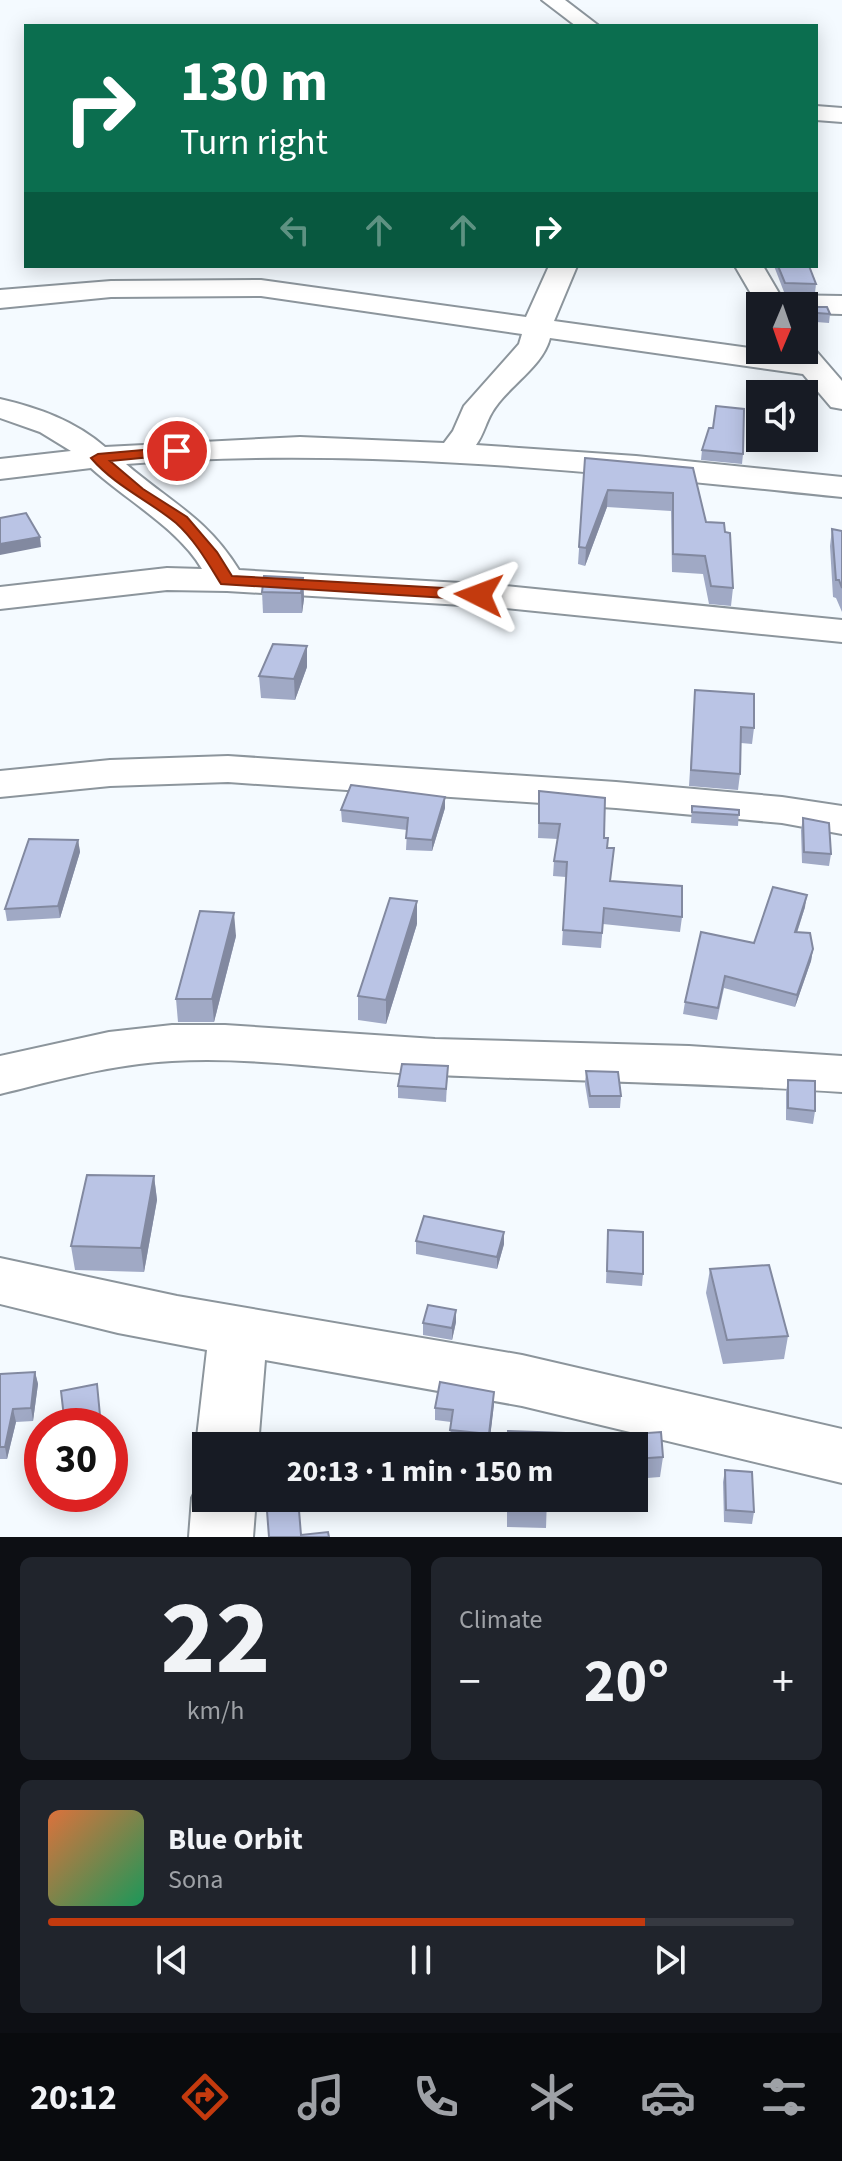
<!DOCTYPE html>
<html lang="en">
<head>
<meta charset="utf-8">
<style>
	body { margin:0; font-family:"Source Sans 3",sans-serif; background:#20242c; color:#f1f3f6; height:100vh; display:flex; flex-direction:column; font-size:30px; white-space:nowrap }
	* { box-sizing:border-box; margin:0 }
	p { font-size:26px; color:#9ea1a6 }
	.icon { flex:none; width:44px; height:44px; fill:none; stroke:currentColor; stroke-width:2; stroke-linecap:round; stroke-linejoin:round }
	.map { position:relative; height:1537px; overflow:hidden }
	.drawer { display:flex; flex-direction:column; gap:20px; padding:20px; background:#0d0f14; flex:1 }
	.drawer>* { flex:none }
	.banner { position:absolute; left:24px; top:24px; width:794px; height:244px; border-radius:0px; box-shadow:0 4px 20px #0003; background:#0b6e4f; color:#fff; overflow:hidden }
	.needle { width:52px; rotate:182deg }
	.buttons { position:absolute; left:746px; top:292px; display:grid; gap:16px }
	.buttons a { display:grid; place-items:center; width:72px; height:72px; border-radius:0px; background:#171b24; box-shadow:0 4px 20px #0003; font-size:40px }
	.speed { position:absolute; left:24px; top:1408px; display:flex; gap:16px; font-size:40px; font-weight:700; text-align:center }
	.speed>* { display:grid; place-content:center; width:104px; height:104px; border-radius:50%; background:#171b24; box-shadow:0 4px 20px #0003; line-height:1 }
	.speed .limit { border:12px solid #d22; background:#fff; color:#111 }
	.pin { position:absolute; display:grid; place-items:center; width:68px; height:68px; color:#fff; margin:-34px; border:4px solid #fff; border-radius:50%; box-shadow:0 2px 8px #0007 }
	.me { position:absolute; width:88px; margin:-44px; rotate:273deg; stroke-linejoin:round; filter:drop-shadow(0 0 6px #0008) }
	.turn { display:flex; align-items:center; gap:28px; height:168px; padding:0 24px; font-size:36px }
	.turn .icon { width:104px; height:104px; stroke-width:2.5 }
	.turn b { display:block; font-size:56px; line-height:68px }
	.lanes { display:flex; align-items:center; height:76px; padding:0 24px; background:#0003; justify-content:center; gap:40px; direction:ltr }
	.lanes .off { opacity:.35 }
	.big { font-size:60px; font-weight:700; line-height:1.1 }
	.drawer .tile { flex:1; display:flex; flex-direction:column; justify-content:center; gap:12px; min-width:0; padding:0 28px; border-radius:12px; background:#20242c }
	.drawer .dial { align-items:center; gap:0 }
	.dial b { font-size:104px; line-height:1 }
	.song { display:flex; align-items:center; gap:24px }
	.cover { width:96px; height:96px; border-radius:12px; background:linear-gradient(135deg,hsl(20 70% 55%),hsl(150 70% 35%)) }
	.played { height:8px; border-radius:4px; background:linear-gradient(90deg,#c33a0e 80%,#363941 80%) }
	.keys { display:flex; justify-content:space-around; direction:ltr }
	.heat { display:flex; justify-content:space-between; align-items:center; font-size:44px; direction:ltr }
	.drawer .tiles { flex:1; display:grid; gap:20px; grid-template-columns:1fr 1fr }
	.tile:last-child { grid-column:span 2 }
	.trip { position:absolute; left:192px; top:1432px; width:456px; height:80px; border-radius:0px; background:#171b24; box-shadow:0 4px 20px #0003; font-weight:700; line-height:80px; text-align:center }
	.dock { display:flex; height:128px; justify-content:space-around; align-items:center; background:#090b0e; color:#9ea1a6 }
	.dock .icon { width:56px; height:56px }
	.dock .active { color:#c33a0e }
	.dock b { font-size:36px; color:#f1f3f6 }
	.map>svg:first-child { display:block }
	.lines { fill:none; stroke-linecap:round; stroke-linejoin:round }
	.minor-casing { stroke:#8c959c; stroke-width:4 }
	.minor { fill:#fff; fill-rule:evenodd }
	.wall { fill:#a0a9c5 }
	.shaded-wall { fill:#8289a0 }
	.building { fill:#bac4e5; stroke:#8289a0; stroke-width:2 }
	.route { fill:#c33a0e; stroke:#7f2609; stroke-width:2 }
</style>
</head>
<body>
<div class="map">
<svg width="842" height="1537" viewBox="0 0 842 1537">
	<rect width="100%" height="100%" fill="#f4faff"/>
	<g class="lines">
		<g class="minor-casing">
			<g id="minor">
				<path d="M542,0H565L599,26H576Z"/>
				<path d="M816,106L842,108V122L816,120Z"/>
				<path d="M549,266H577L554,321L786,353L784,350H804V342L810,344L842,381V409L831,407L803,374L550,338C542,369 505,387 490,416C485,426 483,435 476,445L636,456L842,477V497C604,473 365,445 126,464C170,502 207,518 239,570L495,585L842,620V642L495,607L227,591L167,590L0,609V587L167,568L202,569C178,528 126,500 91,468L0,479V459L71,451L40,432L0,418V399C39,408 75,421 105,447L300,437L444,443L453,431L464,406L519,344L522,334L261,296L111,297L0,308V290L111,281L261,280L526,317Z"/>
				<path d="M735,266H763L780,295L842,296V314L804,313V306H760V309Z"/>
				<path d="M228,756L616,782L782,797L842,806V834L782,823L616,808L228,782L110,786L0,797V771L110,760Z"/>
				<path d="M172,1025H225L435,1039L689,1046L842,1056V1092C707,1083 572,1081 437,1075C349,1072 260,1056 172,1061C113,1064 57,1080 0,1094V1056L109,1032Z"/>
				<path d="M0,1258L177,1296L522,1355L842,1429V1483L522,1406L265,1360L258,1446H206V1465L196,1446L207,1350L118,1333L0,1304Z"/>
				<path d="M206,1476V1498H256L253,1537H189L192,1498L202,1478Z"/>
			</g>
		</g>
		<use href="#minor" class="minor"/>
	</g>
	<g class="wall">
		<path d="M774,266H809L816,284L815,293L784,292Z"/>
		<path d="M792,300H802L805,307H827L830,314L829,323L804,321V306H792Z"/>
		<path d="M702,450L743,454L742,464L701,460Z"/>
		<path d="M585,458L693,468L706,522L733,588L731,606L709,604L703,574L672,572L671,511L607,507L585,566L578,564Z"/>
		<path d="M832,529L842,531V612L836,598L833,597L830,546Z"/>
		<path d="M303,578L304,599L302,613H263L262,592Z"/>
		<path d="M307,667L295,700L261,698L259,676Z"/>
		<path d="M695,690L754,728L752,744L741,743L740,774L738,790L689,786Z"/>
		<path d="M539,791L604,838L608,848H614L610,882L682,917L680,932L603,924L601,948L562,945L566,877L553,876L554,861L558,839L538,838Z"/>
		<path d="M692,806L739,810L738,826L691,823Z"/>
		<path d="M445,808L432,851L406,850L407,830L342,822L341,810Z"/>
		<path d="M803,818L831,854L829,866L802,863L801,830Z"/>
		<path d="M78,840L80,852L60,918L7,921L5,909Z"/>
		<path d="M805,907L797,933L813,949L811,961L795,1007L724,988L717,1020L683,1014L685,1002L754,943Z"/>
		<path d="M417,924L386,1024L358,1020V996Z"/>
		<path d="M236,936L214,1022H178L176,999Z"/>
		<path d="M448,1066L446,1102L398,1098V1086Z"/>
		<path d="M586,1071L621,1096L620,1108H589L585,1084Z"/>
		<path d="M788,1080L815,1111L813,1124L786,1120V1092Z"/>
		<path d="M154,1176L157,1200L144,1272L75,1270L71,1246Z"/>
		<path d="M608,1230L643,1274L642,1286L606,1283Z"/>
		<path d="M416,1241L504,1244L497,1269L416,1254Z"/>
		<path d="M710,1269L788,1336L784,1359L723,1364L706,1293Z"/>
		<path d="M456,1322L452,1340L423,1335V1323Z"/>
		<path d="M35,1372L38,1384L33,1421L16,1422L7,1459H0V1374Z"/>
		<path d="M494,1404L489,1446L450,1442L451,1422L435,1420V1408Z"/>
		<path d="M508,1431L565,1433V1439L661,1432L663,1457L660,1477L634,1479V1446H507Z"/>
		<path d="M725,1470L754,1512L752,1524L724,1522L723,1482Z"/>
		<path d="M507,1498H547L546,1528L507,1527Z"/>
	</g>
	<g class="shaded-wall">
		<path d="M608,490L607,507L585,566L586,548Z"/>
		<path d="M40,537L41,547L0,555V544Z"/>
		<path d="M303,578L304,599L302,613L301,593Z"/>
		<path d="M307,646V667L295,700L294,679Z"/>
		<path d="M445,797V808L432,851V840Z"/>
		<path d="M78,840L80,852L60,918L58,906Z"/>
		<path d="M807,895L805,907L793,944L795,932Z"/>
		<path d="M417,901V924L386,1024V1000Z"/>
		<path d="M234,913L236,936L214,1022L212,999Z"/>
		<path d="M813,949L811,961L795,1007L797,995Z"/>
		<path d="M154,1176L157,1200L144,1272L141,1248Z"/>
		<path d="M504,1232V1244L497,1269V1257Z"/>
		<path d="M456,1310V1322L452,1340V1328Z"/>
		<path d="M35,1372L38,1384L33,1421L31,1408Z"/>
		<path d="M494,1392V1404L489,1446V1434Z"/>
		<path d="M13,1409L16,1422L7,1459L5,1447Z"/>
	</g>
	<g class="building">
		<path d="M778,266H809L816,284L785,283Z"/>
		<path d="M792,300H802L805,307H827L830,314L804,312V306H795Z"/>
		<path d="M716,406L744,409L743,454L702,450L709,428H713Z"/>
		<path d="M585,458L693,468L706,522L724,523L725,532L730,533L733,588L711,586L705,556L673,554V493L608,490L586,548L579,547Z"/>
		<path d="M26,513L40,537L0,544V518Z"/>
		<path d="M832,529L842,531V588L839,580H836Z"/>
		<path d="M264,576L303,578L301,593L262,592Z"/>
		<path d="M273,644L307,646L294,679L259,676Z"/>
		<path d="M695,690L754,694V728L741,727L740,774L691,770Z"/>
		<path d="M351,785L445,797L432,840L406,838L408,818L341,810Z"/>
		<path d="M539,791L605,798L604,838H608L607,848H614L610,881L682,886V917L604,908L602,933L563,930L567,862L554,861L560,824L539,823Z"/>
		<path d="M692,806L739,810V815L692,812Z"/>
		<path d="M803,818L829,823L831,854L804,852Z"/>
		<path d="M29,839L78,840L58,906L5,909Z"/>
		<path d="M773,887L807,895L795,932L810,933L813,949L797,995L725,976L718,1008L685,1002L701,932L754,943Z"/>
		<path d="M390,898L417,901L386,1000L358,996Z"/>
		<path d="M200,911L234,913L212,999H176Z"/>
		<path d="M402,1064L448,1066L446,1089L398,1086Z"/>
		<path d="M586,1071L618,1072L621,1096H590Z"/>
		<path d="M788,1080L815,1081V1111L788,1108Z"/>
		<path d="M87,1175L154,1176L141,1248L71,1246Z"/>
		<path d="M424,1216L504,1232L497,1257L416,1241Z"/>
		<path d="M608,1230L643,1232V1274L607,1271Z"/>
		<path d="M769,1265L788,1336L727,1340L710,1269Z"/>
		<path d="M428,1305L456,1310L452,1328L423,1323Z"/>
		<path d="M35,1372L31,1408L13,1409L5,1447H0V1374Z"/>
		<path d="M440,1382L494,1392L489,1434L450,1430L453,1410L435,1408Z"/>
		<path d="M97,1384L101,1426H65L61,1391Z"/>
		<path d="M508,1431L565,1433V1439L661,1432L663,1457L634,1459V1446H508Z"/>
		<path d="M725,1470L752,1472L754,1512L726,1510Z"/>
		<path d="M266,1498H298L301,1535L328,1532L329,1537H269Z"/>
		<path d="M508,1498H547V1507L508,1506Z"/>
	</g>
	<path class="route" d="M177,447L182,448V454L110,461L143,489L187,517L217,552L232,576L479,590L487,595L479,600L221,584C208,563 195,540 176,523C148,500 115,486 91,458L98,454Z"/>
</svg>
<div class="buttons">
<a><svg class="needle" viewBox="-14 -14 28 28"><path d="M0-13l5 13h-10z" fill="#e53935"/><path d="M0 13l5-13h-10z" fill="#9ea1a6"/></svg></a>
<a><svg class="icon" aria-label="sound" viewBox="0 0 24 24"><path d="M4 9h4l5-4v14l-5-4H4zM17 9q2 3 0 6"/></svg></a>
</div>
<div class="speed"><div class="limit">30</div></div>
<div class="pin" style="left:177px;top:451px;background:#d93025"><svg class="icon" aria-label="arrive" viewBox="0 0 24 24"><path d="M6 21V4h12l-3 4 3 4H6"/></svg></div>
<svg class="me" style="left:479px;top:595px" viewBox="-20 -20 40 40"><path d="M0-17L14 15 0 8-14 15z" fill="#c33a0e" stroke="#fff" stroke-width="4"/></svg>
<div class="trip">20:13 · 1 min · 150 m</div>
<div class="banner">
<div class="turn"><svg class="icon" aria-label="right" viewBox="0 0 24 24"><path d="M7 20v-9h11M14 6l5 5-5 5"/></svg><div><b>130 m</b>Turn right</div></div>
<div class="lanes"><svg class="icon off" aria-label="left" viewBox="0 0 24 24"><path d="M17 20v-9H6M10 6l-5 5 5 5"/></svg><svg class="icon off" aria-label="ahead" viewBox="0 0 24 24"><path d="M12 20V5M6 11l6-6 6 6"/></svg><svg class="icon off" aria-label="ahead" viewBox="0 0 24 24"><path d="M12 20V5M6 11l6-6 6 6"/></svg><svg class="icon" aria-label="right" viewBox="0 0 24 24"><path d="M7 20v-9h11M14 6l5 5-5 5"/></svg></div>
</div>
</div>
<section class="drawer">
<div class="tiles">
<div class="tile dial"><b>22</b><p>km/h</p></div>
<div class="tile"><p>Climate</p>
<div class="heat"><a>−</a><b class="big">20°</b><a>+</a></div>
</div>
<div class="tile">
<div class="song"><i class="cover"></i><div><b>Blue Orbit</b><p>Sona</p></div></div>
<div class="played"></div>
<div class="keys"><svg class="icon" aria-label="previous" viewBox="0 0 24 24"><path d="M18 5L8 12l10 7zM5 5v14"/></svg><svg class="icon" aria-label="pause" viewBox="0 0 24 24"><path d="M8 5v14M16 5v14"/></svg><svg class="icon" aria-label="next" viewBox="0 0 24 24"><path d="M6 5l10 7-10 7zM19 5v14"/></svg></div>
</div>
</div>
</section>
<nav class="dock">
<b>20:12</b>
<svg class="icon active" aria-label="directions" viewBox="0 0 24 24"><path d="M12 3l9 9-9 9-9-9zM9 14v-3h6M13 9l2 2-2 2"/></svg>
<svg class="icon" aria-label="music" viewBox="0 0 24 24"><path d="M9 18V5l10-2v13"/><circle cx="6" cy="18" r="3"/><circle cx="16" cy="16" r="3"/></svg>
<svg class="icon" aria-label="phone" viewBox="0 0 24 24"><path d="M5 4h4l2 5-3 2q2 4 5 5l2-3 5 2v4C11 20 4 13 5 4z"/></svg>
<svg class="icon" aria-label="climate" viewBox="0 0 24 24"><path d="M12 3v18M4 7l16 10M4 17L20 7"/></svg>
<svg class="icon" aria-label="car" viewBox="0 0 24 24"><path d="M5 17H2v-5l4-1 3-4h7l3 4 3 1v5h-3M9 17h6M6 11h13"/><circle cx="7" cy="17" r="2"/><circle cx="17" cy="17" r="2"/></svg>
<svg class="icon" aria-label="filters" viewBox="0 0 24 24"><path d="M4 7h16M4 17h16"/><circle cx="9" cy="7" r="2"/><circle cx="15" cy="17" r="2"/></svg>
</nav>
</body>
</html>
